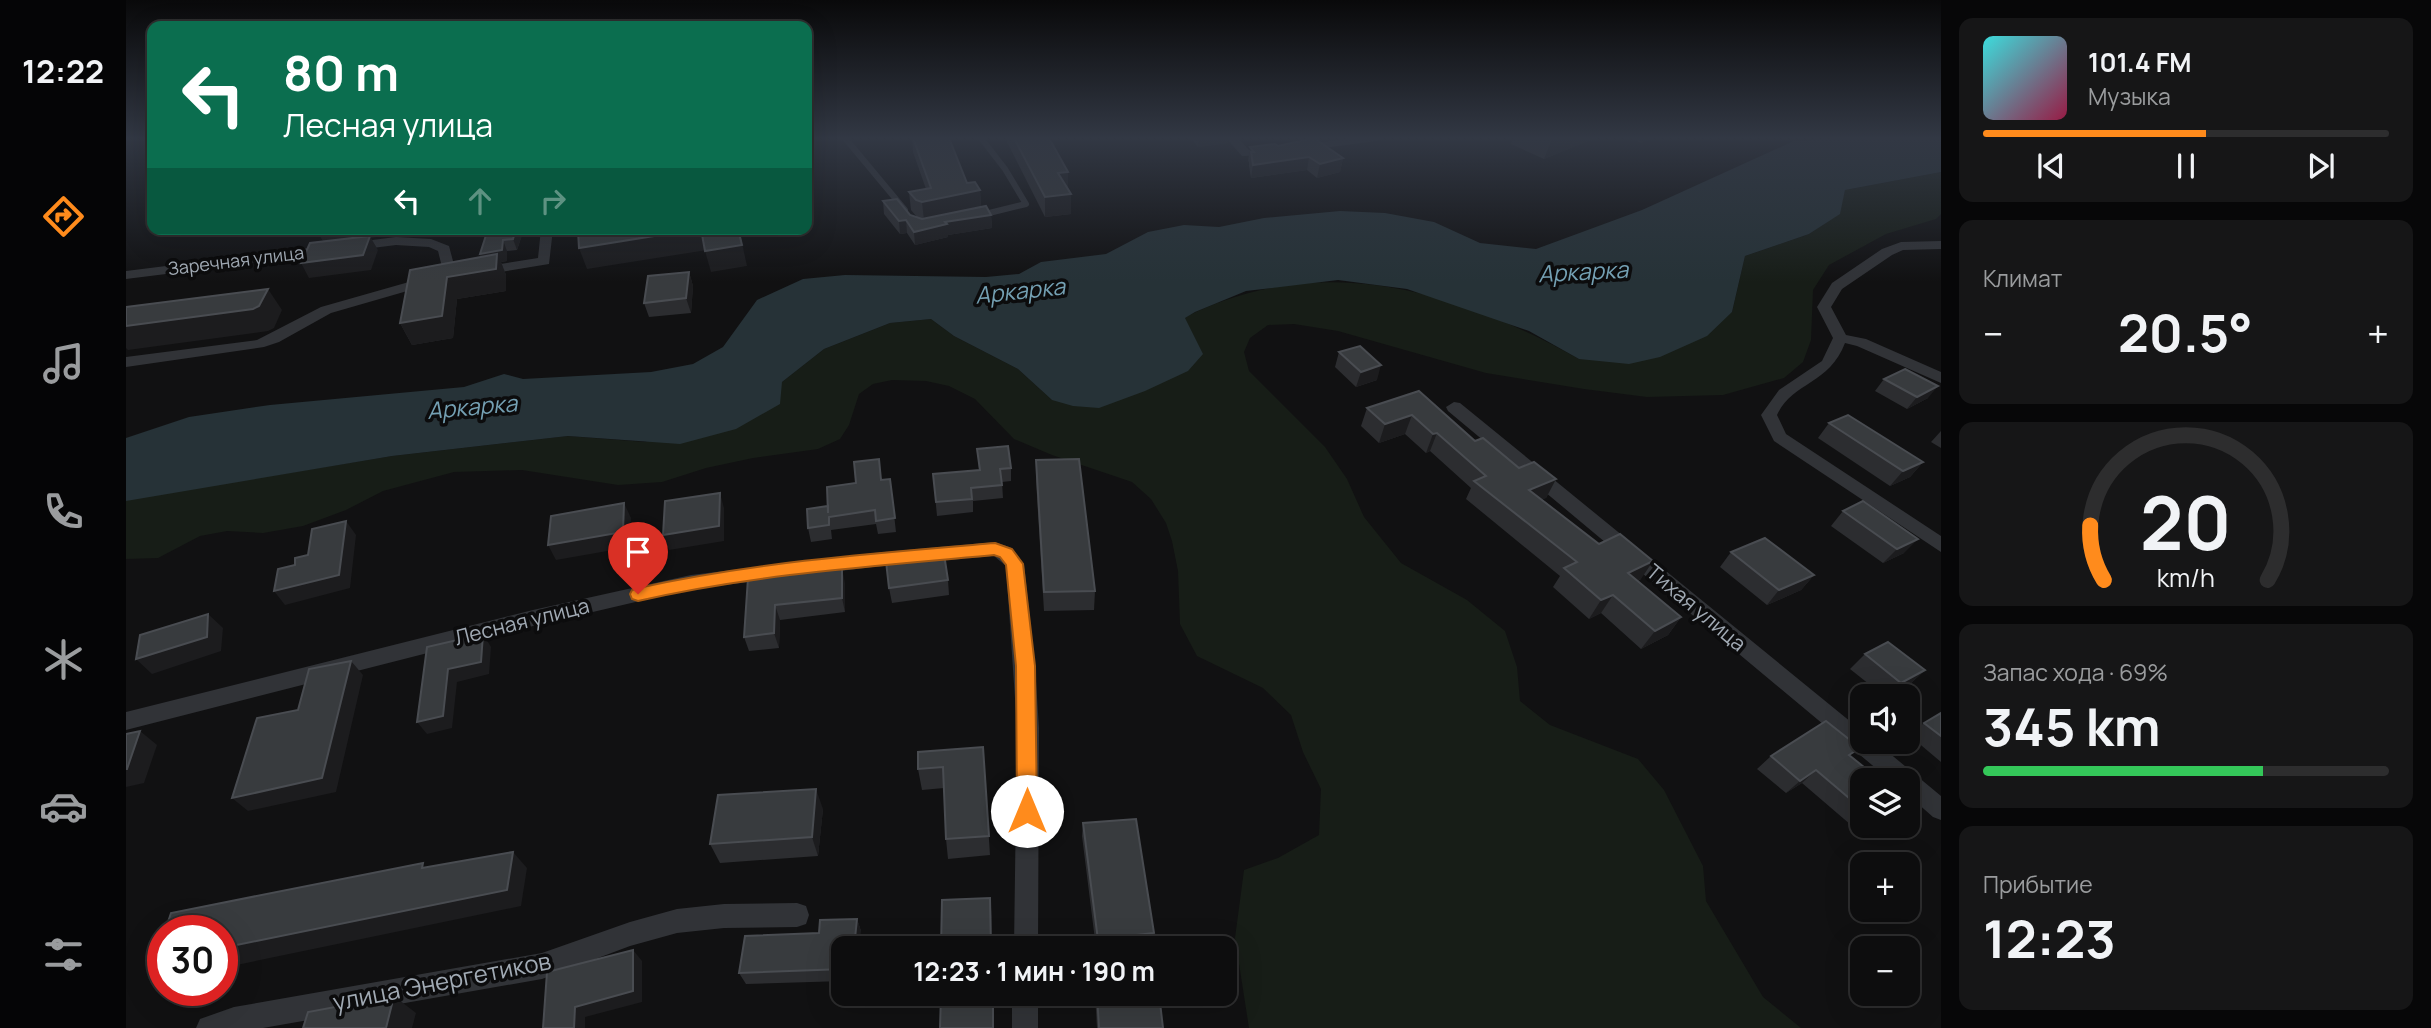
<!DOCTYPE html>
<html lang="ru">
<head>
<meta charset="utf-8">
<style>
	body { margin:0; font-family:Manrope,sans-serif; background:#161617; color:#f1f3f6; height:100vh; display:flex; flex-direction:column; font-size:26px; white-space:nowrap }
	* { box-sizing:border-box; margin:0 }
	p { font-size:23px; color:#9a9c9e }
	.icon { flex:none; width:38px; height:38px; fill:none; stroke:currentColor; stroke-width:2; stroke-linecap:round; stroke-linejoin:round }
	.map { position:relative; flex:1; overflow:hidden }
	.side { display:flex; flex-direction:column; gap:18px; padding:18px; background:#070708; width:490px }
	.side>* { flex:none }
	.guide { position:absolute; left:21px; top:21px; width:665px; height:214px; border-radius:14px; box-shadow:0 7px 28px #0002,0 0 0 2px #2d2d2e; background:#0b6e4f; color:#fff; overflow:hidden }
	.buttons { position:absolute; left:1724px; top:684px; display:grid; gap:14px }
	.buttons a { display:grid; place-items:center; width:70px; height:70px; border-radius:14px; background:#0d0d0e; box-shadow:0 7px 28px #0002,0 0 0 2px #2d2d2e; font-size:35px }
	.speed { position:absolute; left:21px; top:915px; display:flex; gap:14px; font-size:35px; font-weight:700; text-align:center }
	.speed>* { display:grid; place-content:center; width:91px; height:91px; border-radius:50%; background:#0d0d0e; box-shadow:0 7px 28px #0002,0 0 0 2px #2d2d2e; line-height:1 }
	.speed .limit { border:10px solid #d22; background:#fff; color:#111 }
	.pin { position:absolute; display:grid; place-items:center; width:60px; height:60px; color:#fff; margin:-72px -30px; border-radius:50% 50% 50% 0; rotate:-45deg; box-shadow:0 0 7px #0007 }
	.pin .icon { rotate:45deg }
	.me { position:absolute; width:77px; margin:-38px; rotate:0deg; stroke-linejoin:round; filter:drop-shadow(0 0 5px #0008) }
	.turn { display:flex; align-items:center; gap:24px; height:147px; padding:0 21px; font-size:32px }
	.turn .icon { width:91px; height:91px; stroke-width:2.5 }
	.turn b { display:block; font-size:49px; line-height:60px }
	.lanes { display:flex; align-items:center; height:66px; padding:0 21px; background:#0003; justify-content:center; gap:35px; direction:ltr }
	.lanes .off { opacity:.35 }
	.big { font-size:52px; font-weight:700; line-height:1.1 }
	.side .card { flex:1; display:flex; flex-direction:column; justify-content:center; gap:10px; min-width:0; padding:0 24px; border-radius:14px; background:#161617 }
	.side .dial { align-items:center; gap:0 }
	.dial svg { height:182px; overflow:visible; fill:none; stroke:#2d2d2e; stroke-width:7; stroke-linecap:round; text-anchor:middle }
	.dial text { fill:#f1f3f6; stroke:none }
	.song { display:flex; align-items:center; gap:21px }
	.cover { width:84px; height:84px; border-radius:10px; background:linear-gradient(135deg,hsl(180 70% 55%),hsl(340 70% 35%)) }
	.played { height:7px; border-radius:4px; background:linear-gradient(90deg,#ff8b1c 55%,#2d2d2e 55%) }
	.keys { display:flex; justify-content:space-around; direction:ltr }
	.heat { display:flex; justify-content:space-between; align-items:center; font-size:38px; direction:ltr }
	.charge { height:10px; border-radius:5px; background:linear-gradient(90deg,#34c759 69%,#2d2d2e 0) }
	.trip { position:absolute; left:705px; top:936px; width:406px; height:70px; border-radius:14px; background:#0d0d0e; box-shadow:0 7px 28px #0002,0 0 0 2px #2d2d2e; font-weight:700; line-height:70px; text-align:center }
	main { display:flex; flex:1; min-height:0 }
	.tab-bar { display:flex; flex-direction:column; width:126px; justify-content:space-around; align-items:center; background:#050506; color:#9a9c9e }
	.tab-bar .icon { width:49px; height:49px }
	.tab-bar .selected { color:#ff8b1c }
	.tab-bar b { font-size:32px; color:#f1f3f6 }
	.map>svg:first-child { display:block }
	.green { fill:#171d17 }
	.water { fill:#263237 }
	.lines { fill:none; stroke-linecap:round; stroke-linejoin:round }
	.service { stroke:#313337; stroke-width:6 }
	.minor { fill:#313337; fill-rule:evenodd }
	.wall { fill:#2c2d30 }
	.shaded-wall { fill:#1c1c1e }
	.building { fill:#383b3e; stroke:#494c51; stroke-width:2 }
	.route { fill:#ff8b1c; stroke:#a65a12; stroke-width:2 }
	.labels { text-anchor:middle; stroke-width:7; stroke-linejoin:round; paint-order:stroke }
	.far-street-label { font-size:18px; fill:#a1aab4; stroke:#0c0c0d }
	.street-label { font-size:21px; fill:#a1aab4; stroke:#0c0c0d }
	.water-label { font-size:23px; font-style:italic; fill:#74a0b3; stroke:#0c0c0d }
	.near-street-label { font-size:24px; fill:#a1aab4; stroke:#0c0c0d }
</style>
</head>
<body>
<main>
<nav class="tab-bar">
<b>12:22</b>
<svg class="icon selected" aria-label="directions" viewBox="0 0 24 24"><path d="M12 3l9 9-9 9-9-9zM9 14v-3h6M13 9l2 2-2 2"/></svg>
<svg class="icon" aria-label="music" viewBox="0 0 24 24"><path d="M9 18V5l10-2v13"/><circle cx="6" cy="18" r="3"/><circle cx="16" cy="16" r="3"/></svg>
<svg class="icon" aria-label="phone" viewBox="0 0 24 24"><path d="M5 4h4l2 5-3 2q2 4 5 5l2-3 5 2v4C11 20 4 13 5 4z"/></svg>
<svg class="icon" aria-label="climate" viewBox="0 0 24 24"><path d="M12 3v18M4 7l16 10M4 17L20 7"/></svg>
<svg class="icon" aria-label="car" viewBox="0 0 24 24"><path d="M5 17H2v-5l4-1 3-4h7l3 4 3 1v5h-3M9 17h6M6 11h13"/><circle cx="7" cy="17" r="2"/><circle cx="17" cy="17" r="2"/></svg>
<svg class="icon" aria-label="filters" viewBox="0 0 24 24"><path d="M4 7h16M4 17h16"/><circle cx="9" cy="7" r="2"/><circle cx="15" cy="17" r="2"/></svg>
</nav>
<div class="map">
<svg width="1815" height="1028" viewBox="0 0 1815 1028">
	<rect width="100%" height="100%" fill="#111112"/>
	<path class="green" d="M1815,172V214L1810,219L1760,234L1703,265L1687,290L1685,340L1677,362L1658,378L1597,395L1521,397L1458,389L1360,373L1212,331L1168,324L1142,325L1124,338L1118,352L1123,371L1199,447L1221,479L1238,517L1275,563L1341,600L1379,631L1391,667L1394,701L1424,725L1512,759L1538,790L1577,866L1580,901L1637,997L1675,1028H1123L1109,938L1118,870L1152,858L1193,835L1195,789L1177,752L1165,715L1137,688L1071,656L1054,624L1052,571L1046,541L1040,523L1025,499L1006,482L926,455L888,439L849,399L823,386L800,381L766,380L747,384L733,394L723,425L714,439L692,449L627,458L580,468L536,482L492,485L396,470L328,472L257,491L220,510L177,526L137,533L101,531L74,536L32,558L0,559V501L9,498L266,456L442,436L519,442L656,382L698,349L764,323L805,319L828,336L892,369L926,400C959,379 992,359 1026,338C1041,329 1056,318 1072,311C1204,252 1332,292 1453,359L1606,312L1619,256L1683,234L1713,214L1719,190Z"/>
	<path class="water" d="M1717,138H1815V172L1719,190L1714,214L1683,234L1619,256L1606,312L1581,336L1534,357L1503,364L1453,359L1403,331L1281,289L1212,280L1120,291L1069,312L1059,318L1077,354L1062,371L1019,391L973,408L947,406L926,400L892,369L828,336L805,319L764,323L698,349L656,382L654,404L610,429L554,444L442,436L266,456L0,501V438L63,417L144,405L338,387L378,374L397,379L525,372L567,364L597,347L631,300L677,279L719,275L860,277L893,274L915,262L980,254L1022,232L1058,225L1093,227L1138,218L1214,211L1259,213L1308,222L1354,243L1410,249L1516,210L1668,141Z"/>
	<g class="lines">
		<g class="service">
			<path d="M719,138L779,210"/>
			<path d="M855,138L879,169L900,204L855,215"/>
		</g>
		<g class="minor">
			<path d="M1100,138H1112L1123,150L1144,149L1150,152L1144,155L1116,156Z"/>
			<path d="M1227,138H1256L1250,141L1175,151L1169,148L1175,145Z"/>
			<path d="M415,229H427L423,264L356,275L349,271L356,267L412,258Z"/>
			<path d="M270,237L305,239L323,246L331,276L324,280L319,279L312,251L303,247L270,245L0,279V271Z"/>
			<path d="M1815,241V249L1777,250L1766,255L1716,289L1705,307L1720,335L1740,339L1815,372V383L1731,346L1719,343C1703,385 1666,382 1651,415L1660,434L1815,536V552L1648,441L1635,415L1653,390L1696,361L1707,338L1691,307L1706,283L1756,249L1775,242Z"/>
			<path d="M304,276L309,277V283L205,313L153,342L138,347L0,367V357L131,340L195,307Z"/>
			<path d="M1328,402L1334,403L1736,731V742H1750L1815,796V820L1807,817L1782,795V780H1764L1322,411L1320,407Z"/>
			<path d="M869,542L886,548L898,564L909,666L913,728L912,948H888L891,728L880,566L868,556L747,567L565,589L407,626L0,730V712L407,610L565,575L747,553Z"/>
			<path d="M671,903L680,906L683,915L680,924L671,927L598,928L551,933L504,946L416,979L137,1028H70L74,1019L108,1007L416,953L504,922L551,909L598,904Z"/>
			<rect x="886" y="994" width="26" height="34"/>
		</g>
	</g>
	<g class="wall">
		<path d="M786,138H823L841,183L854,190L855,207L865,215L866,228L822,235V237L789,245L781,233L774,234L758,214L757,201L784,215L791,217L785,210L783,192L800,189L787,152Z"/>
		<path d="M879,138H923L942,188L945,194V214L919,217Z"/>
		<path d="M1065,138H1102V143L1072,147Z"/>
		<path d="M1387,138H1469L1418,159L1385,144Z"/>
		<path d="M1503,138H1527L1515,143Z"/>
		<path d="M1152,146L1217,158L1214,172L1191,178L1181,170L1125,178L1123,166V162L1122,161L1124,147Z"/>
		<path d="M362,229H398L391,250L381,251V261L375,262L380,275V291L331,299L327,338L286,345L274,323L355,257L354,254Z"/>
		<path d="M563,272L567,286L565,313L523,317L518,303Z"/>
		<path d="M1213,352L1251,380L1230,387L1209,367Z"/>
		<path d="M1758,379L1802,398L1781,409L1749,391Z"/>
		<path d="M1293,391L1349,441L1393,468L1430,479L1420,498L1416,499L1515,579L1512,581L1555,617L1542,635L1515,649L1475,613L1463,619L1427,587L1434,576L1340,499L1345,488L1304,451L1300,453L1279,434L1253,443L1235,426L1241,408Z"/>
		<path d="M1703,423L1797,462L1784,477L1764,486L1692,438Z"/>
		<path d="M1815,431V448L1805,442Z"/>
		<path d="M851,449L885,468V481L876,482L877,498L847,501V512L811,516L807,474L853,470Z"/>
		<path d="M910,460L969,591L968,610L918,611L910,480Z"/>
		<path d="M764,479L770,532L752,534L750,524L705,530L706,539L685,542L682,528L756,480Z"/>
		<path d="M1717,511L1778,553L1757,563L1705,526Z"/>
		<path d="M1605,552L1688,575L1675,590L1641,605L1594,567Z"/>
		<path d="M622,578L719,583V612L654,620L653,648L623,651L618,637Z"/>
		<path d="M822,580L823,595L766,603L763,588Z"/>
		<path d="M1739,654L1799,670L1783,685L1758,696L1724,669Z"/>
		<path d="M1815,713V762L1783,735L1798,723Z"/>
		<path d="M857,747L864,855L822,859L820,839L818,788L796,790L792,769Z"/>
		<path d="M1645,756H1725L1736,780V826H1739L1732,831L1676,783L1660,793L1631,769Z"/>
		<path d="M697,809L692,856L594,863L584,844Z"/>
		<path d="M957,823L1028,933L1026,945L1012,946V948H970L956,836Z"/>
		<path d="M731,919L735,931L718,948V981L620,984L613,973L693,933Z"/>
		<path d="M969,994H1033L1037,1028H971Z"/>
	</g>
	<g class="shaded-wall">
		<path d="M1073,138H1102V143L1072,147Z"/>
		<path d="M1430,138H1469L1418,159L1426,139Z"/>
		<path d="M1518,138H1527L1515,143Z"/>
		<path d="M1183,157L1181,170L1125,178L1127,165Z"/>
		<path d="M1217,158L1214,172L1191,178L1194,164Z"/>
		<path d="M942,172V192L932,173Z"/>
		<path d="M854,190L855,208L798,220L796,202Z"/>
		<path d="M945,194V214L919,217V197Z"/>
		<path d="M865,215L866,228L822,235V237L789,245L788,232L819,222Z"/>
		<path d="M780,220L781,233L774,234L773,221Z"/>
		<path d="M190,229H259L256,236L245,238L252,250L245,270L183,278L175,263L198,243Z"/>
		<path d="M390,229H398L391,250L387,239Z"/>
		<path d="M575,229L581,250L461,269L453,248Z"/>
		<path d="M613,229L621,266L585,272L579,251Z"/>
		<path d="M377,240L381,251V261L375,262L380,275V291L331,299L327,338L286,345L274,323L321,277L358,264L354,254Z"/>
		<path d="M563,272L567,286L565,313L560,298Z"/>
		<path d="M142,289L156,310L148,328L142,331L2,350L0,348V326Z"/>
		<path d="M1255,365L1251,380L1230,387L1235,372Z"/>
		<path d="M1812,386L1802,398L1781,409L1791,397Z"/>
		<path d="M1286,415L1279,434L1253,443L1259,424Z"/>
		<path d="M1311,433L1304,451L1300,453L1307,434Z"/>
		<path d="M1797,462L1784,477L1764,486L1777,471Z"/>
		<path d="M1430,479L1420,498L1394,508L1403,490Z"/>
		<path d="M594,493L598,508V541L543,550L537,535Z"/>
		<path d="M498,503L505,518L504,547L430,560L422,545Z"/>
		<path d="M220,521L230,535L224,588L159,605L148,591Z"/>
		<path d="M1792,539L1778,553L1757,563L1771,549Z"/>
		<path d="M1527,561L1515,579L1490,592L1502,573Z"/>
		<path d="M716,568L719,583V612L716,598Z"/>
		<path d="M1688,575L1675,590L1641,605L1653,590Z"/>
		<path d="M1487,595L1475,613L1463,619L1475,600Z"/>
		<path d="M649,605L654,620L653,648L648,633Z"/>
		<path d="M82,614L97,628L95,651L26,674L10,659Z"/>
		<path d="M1555,617L1542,635L1515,649L1529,631Z"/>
		<path d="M357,634L365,647L363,674L331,682L326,728L301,734L291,722L322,669Z"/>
		<path d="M225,661L237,675L210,792L122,811L106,798Z"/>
		<path d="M1799,670L1783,685L1759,696L1775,683Z"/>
		<path d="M14,731L31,745L18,783L0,787V769Z"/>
		<path d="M1690,770L1676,783L1660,793L1674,781Z"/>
		<path d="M690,789L697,809L692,856L686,837Z"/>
		<path d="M387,852L401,868L395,906L96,968V948Z"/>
		<path d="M864,898L866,916V948H865Z"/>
		<path d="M731,919L735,931L733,948H728Z"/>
		<path d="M507,950L516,961V1002L459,1017V1028H448L449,1007Z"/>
		<path d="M37,960V968L27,962Z"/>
		<rect x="867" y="994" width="1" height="34"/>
		<path d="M268,996L290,1013L286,1028H260Z"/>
	</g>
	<g class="building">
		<path d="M787,138H823L841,183L849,182L854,190L796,202L790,200L783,192L805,188Z"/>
		<path d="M888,138H923L942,172L932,173L945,194L919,197Z"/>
		<path d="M1188,138L1217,158L1194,164L1183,157L1127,165L1125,152H1128L1124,147L1149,144L1152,146Z"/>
		<path d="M771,199L784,215L796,219L860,206L865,215L819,222L821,224L788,232L780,220L773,221L757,201Z"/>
		<path d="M362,229H390L387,239L377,240L376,250L354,254Z"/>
		<path d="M465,229H572L453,248L452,231Z"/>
		<path d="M575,229H612L616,245L579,251Z"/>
		<path d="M244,236L237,255L175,263L184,243Z"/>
		<path d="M371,254L370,269L321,277L316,316L274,323L284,270Z"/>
		<path d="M563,272L560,298L518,303L522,276Z"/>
		<path d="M142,289L133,306L127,309L0,326V307Z"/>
		<path d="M1234,346L1255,365L1235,372L1213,352Z"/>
		<path d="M1779,369L1812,386L1791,397L1758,379Z"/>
		<path d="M1293,391L1349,441L1357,438L1393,468L1408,462L1430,479L1403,490L1473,544L1494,534L1527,561L1502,573L1555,617L1529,631L1487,595L1475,600L1438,568L1451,562L1348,481L1360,476L1311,433L1307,434L1286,415L1259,424L1241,408Z"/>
		<path d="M1722,415L1797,462L1777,471L1703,423Z"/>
		<path d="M882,446L885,468L874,469L876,485L845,488L846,499L810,502L807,474L854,470L851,449Z"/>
		<path d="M753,459L755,480L764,479L769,518L750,521L749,510L703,517V525L682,528L681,509L702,506V513L701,487L730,483L728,462Z"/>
		<path d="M953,459L969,591L918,592L910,460Z"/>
		<path d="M594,493L593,526L537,535L539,501Z"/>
		<path d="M1737,501L1792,539L1771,549L1717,511Z"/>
		<path d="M498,503L497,532L422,545L425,516Z"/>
		<path d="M220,521L213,575L148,591L152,569L169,565V558L182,555L186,529Z"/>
		<path d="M1639,538L1688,575L1653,590L1605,552Z"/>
		<path d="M818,554L822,580L763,588L760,561Z"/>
		<path d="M716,568V598L649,605L648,633L618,637L622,578Z"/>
		<path d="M82,614L81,637L10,659L14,635Z"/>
		<path d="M357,634L355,662L322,669L317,716L291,722L301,647Z"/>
		<path d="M1762,642L1799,670L1775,683L1739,654Z"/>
		<path d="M225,661L196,778L106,798L131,718L172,710L183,669Z"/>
		<path d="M1815,713V736L1798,723Z"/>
		<path d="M1700,721L1734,748L1723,755L1754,780H1736V809L1690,770L1674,781L1645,756Z"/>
		<path d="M14,731L1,769H0V734Z"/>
		<path d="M857,747L863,836L820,839L817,767L792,769V752Z"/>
		<path d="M690,789L686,837L584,844L592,795Z"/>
		<path d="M1010,819L1028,933L1011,935L1012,948H973L957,823Z"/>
		<path d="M387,852L381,890L96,948V931H39L45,913L297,863L296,868Z"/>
		<path d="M864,898L865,948H815L816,900Z"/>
		<path d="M731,919L728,948H718V969L613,973L619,936L693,933L694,920Z"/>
		<path d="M37,936V960L27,962Z"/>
		<path d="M507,950V991L449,1007L448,1028H417L421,972Z"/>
		<path d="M815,994H867V1028H814Z"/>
		<path d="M971,994H1033L1037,1028H973Z"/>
		<path d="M268,996L260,1028H177L182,1012Z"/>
	</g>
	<linearGradient id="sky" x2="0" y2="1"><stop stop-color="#09090a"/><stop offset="0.49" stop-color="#323844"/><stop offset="1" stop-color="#323844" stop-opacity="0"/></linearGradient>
	<rect width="1815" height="282" fill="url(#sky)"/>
	<path class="route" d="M869,543L886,549L897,564L909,666L911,811L908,817L901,820L894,817L891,811L890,666L880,565L874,557L868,555C750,566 629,574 512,601L506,599L504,594L506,590L512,588C629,562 750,553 869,543Z"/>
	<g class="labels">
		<g class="far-street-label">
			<text transform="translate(110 261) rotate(-7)" y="6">Заречная улица</text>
		</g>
		<g class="street-label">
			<text transform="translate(1570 608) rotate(40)" y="7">Тихая улица</text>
			<text transform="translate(396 622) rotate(-14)" y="7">Лесная улица</text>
		</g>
		<g class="water-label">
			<text transform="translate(1457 272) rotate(-3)" y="8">Аркарка</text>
			<text transform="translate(894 291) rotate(-6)" y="8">Аркарка</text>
			<text transform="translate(346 407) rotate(-5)" y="8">Аркарка</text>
		</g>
		<g class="near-street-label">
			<text transform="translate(316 982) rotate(-11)" y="8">улица Энергетиков</text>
		</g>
	</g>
</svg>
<div class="buttons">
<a><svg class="icon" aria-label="sound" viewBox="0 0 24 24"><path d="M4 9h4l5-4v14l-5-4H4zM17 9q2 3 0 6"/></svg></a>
<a><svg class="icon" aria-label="layers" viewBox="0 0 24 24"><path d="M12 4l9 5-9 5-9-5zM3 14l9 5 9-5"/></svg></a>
<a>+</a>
<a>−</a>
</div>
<div class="speed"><div class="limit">30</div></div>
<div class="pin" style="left:512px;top:594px;background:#d93025"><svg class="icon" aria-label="arrive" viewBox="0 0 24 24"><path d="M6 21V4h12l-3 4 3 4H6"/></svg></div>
<svg class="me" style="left:901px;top:811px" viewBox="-20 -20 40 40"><circle r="19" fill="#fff"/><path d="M0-13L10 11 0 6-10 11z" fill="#ff8b1c"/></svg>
<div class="trip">12:23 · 1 мин · 190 m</div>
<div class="guide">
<div class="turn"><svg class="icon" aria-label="left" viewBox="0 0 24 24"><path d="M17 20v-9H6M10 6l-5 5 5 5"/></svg><div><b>80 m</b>Лесная улица</div></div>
<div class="lanes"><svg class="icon" aria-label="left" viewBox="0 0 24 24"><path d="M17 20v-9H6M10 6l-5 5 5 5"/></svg><svg class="icon off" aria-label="ahead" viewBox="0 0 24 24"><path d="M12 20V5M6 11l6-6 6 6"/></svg><svg class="icon off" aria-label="right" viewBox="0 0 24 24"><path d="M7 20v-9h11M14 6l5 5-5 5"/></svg></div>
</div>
</div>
<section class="side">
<div class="card">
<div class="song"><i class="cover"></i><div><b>101.4 FM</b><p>Музыка</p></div></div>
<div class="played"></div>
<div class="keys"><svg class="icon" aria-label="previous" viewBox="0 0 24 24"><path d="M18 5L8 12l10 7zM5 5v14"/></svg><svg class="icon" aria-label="pause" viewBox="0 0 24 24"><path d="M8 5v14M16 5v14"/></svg><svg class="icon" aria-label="next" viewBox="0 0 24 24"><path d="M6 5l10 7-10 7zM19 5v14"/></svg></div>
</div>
<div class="card"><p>Климат</p>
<div class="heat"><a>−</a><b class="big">20.5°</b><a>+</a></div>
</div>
<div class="card dial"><svg viewBox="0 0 100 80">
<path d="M14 69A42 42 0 1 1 86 69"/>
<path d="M14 69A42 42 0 0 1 8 45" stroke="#ff8b1c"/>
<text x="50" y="56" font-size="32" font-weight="700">20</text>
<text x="50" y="72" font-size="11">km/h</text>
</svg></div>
<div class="card"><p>Запас хода · 69%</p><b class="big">345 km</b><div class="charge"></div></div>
<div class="card"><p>Прибытие</p><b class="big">12:23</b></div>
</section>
</main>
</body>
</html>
